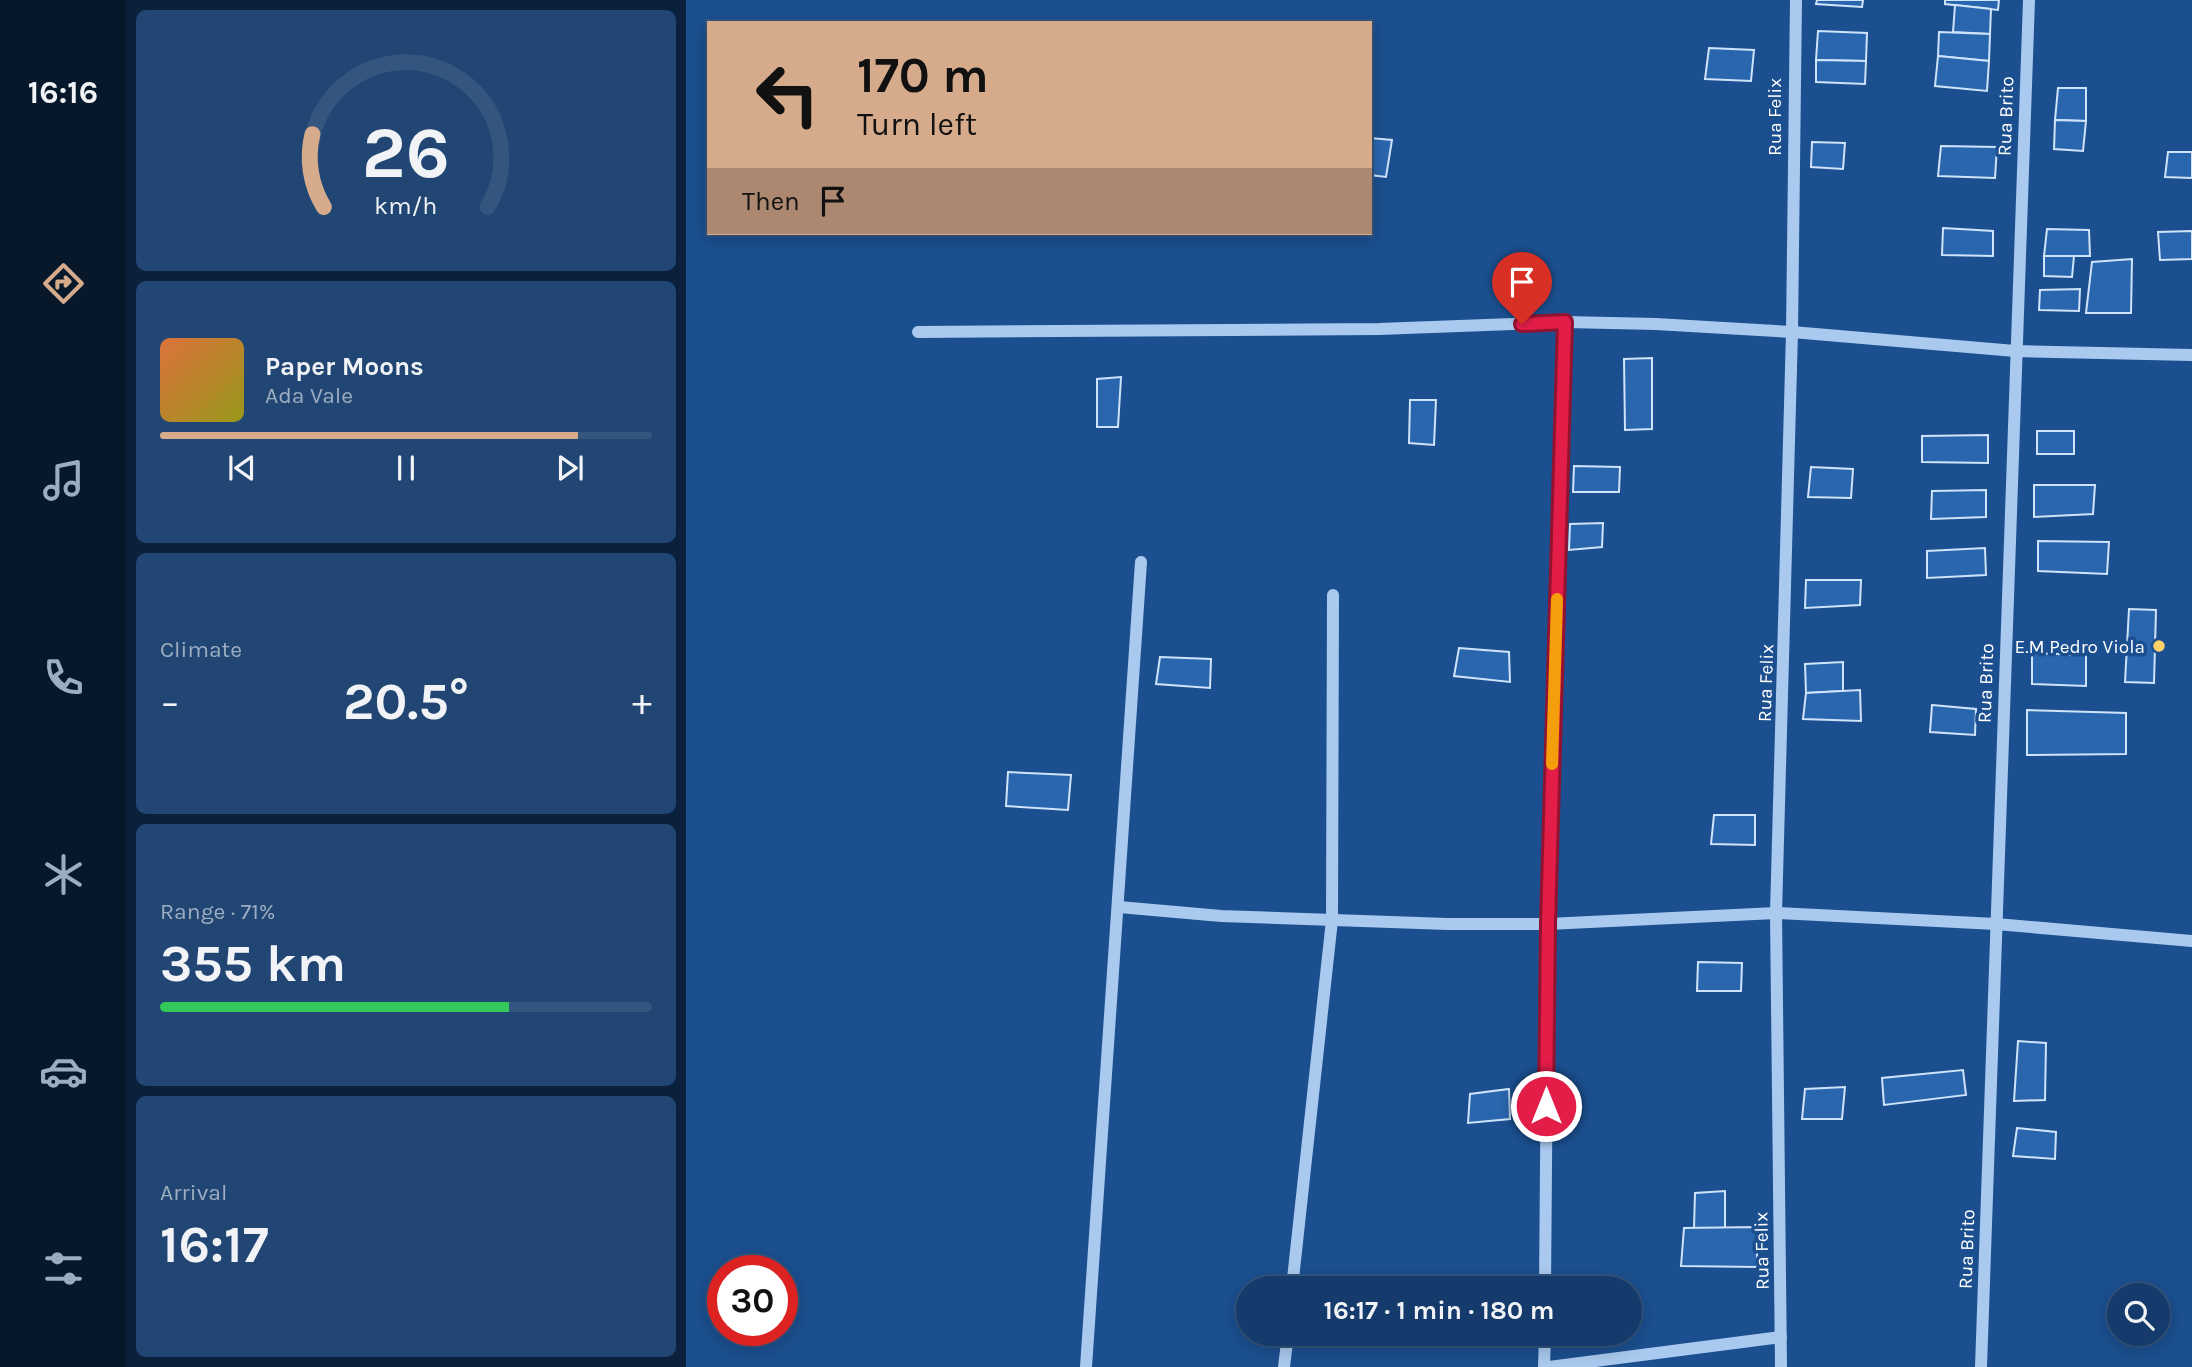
<!DOCTYPE html>
<html lang="en">
<head>
<meta charset="utf-8">
<style>
	body { margin:0; font-family:Karla,sans-serif; background:#214673; color:#f1f3f6; height:100vh; display:flex; flex-direction:column; font-size:26px; white-space:nowrap }
	* { box-sizing:border-box; margin:0 }
	p { font-size:23px; color:#9dadc1 }
	.icon { flex:none; width:38px; height:38px; fill:none; stroke:currentColor; stroke-width:2; stroke-linecap:round; stroke-linejoin:round }
	.map { position:relative; flex:1; overflow:hidden }
	.drawer { display:flex; flex-direction:column; gap:10px; padding:10px; background:#0b203b; width:560px }
	.drawer>* { flex:none }
	.guide { position:absolute; left:21px; top:21px; width:665px; height:214px; border-radius:0px; box-shadow:0 4px 18px #0003,0 0 0 2px #33557e; background:#d6ab8b; color:#111; overflow:hidden }
	.controls { position:absolute; left:1421px; top:1283px; display:grid; gap:14px }
	.controls a { display:grid; place-items:center; width:63px; height:63px; border-radius:50%; background:#143b6b; box-shadow:0 4px 18px #0003,0 0 0 2px #33557e; font-size:35px }
	.speed { position:absolute; left:21px; top:1255px; display:flex; gap:14px; font-size:35px; font-weight:700; text-align:center }
	.speed>* { display:grid; place-content:center; width:91px; height:91px; border-radius:50%; background:#143b6b; box-shadow:0 4px 18px #0003,0 0 0 2px #33557e; line-height:1 }
	.speed .limit { border:10px solid #d22; background:#fff; color:#111 }
	.pin { position:absolute; display:grid; place-items:center; width:60px; height:60px; color:#fff; margin:-72px -30px; border-radius:50% 50% 50% 0; rotate:-45deg; box-shadow:0 0 7px #0007 }
	.pin .icon { rotate:45deg }
	.me { position:absolute; width:77px; margin:-38px; rotate:0deg; stroke-linejoin:round; filter:drop-shadow(0 0 5px #0008) }
	.turn { display:flex; align-items:center; gap:24px; height:147px; padding:0 35px; font-size:32px }
	.turn .icon { width:91px; height:91px; stroke-width:2.5 }
	.turn b { display:block; font-size:49px; line-height:60px }
	.then { display:flex; align-items:center; height:66px; padding:0 35px; background:#0003; gap:14px; font-size:26px }
	.big { font-size:52px; font-weight:700; line-height:1.1 }
	.drawer .card { flex:1; display:flex; flex-direction:column; justify-content:center; gap:10px; min-width:0; padding:0 24px; border-radius:10px; background:#214673 }
	.drawer .dial { align-items:center; gap:0 }
	.dial svg { height:182px; overflow:visible; fill:none; stroke:#33557e; stroke-width:7; stroke-linecap:round; text-anchor:middle }
	.dial text { fill:#f1f3f6; stroke:none }
	.song { display:flex; align-items:center; gap:21px }
	.cover { width:84px; height:84px; border-radius:10px; background:linear-gradient(135deg,hsl(20 70% 55%),hsl(60 70% 35%)) }
	.played { height:7px; border-radius:4px; background:linear-gradient(90deg,#d6ab8b 85%,#33557e 85%) }
	.keys { display:flex; justify-content:space-around; direction:ltr }
	.heat { display:flex; justify-content:space-between; align-items:center; font-size:38px; direction:ltr }
	.charge { height:10px; border-radius:5px; background:linear-gradient(90deg,#34c759 71%,#33557e 0) }
	.trip { position:absolute; left:550px; top:1276px; width:406px; height:70px; border-radius:35px; background:#143b6b; box-shadow:0 4px 18px #0003,0 0 0 2px #33557e; font-weight:700; line-height:70px; text-align:center }
	main { display:flex; flex:1; min-height:0 }
	.dock { display:flex; flex-direction:column; width:126px; justify-content:space-around; align-items:center; background:#08182b; color:#9dadc1 }
	.dock .icon { width:49px; height:49px }
	.dock .active { color:#d6ab8b }
	.dock b { font-size:32px; color:#f1f3f6 }
	.map>svg:first-child { display:block }
	.building { fill:#2a66ad; stroke:#cfe3fa; stroke-width:2 }
	.lines { fill:none; stroke-linecap:round; stroke-linejoin:round }
	.minor { stroke:#a9c9ee; stroke-width:12 }
	.route-casing { stroke:#92132f; stroke-width:18 }
	.route { stroke:#e11d48; stroke-width:12 }
	.slow { stroke:#f59e0b; stroke-width:12 }
	.poi-dot { fill:#ffd166; stroke:#1b4f8f; stroke-width:2.5 }
	.labels { text-anchor:middle; stroke-width:7; stroke-linejoin:round; paint-order:stroke }
	.street-label { font-size:19px; fill:#fff; stroke:#1b4f8f }
	.poi-label { font-size:19px; fill:#fff; stroke:#1b4f8f; text-anchor:end }
</style>
</head>
<body>
<main>
<nav class="dock">
<b>16:16</b>
<svg class="icon active" aria-label="directions" viewBox="0 0 24 24"><path d="M12 3l9 9-9 9-9-9zM9 14v-3h6M13 9l2 2-2 2"/></svg>
<svg class="icon" aria-label="music" viewBox="0 0 24 24"><path d="M9 18V5l10-2v13"/><circle cx="6" cy="18" r="3"/><circle cx="16" cy="16" r="3"/></svg>
<svg class="icon" aria-label="phone" viewBox="0 0 24 24"><path d="M5 4h4l2 5-3 2q2 4 5 5l2-3 5 2v4C11 20 4 13 5 4z"/></svg>
<svg class="icon" aria-label="climate" viewBox="0 0 24 24"><path d="M12 3v18M4 7l16 10M4 17L20 7"/></svg>
<svg class="icon" aria-label="car" viewBox="0 0 24 24"><path d="M5 17H2v-5l4-1 3-4h7l3 4 3 1v5h-3M9 17h6M6 11h13"/><circle cx="7" cy="17" r="2"/><circle cx="17" cy="17" r="2"/></svg>
<svg class="icon" aria-label="filters" viewBox="0 0 24 24"><path d="M4 7h16M4 17h16"/><circle cx="9" cy="7" r="2"/><circle cx="15" cy="17" r="2"/></svg>
</nav>
<section class="drawer">
<div class="card dial"><svg viewBox="0 0 100 80">
<path d="M14 69A42 42 0 1 1 86 69"/>
<path d="M14 69A42 42 0 0 1 9 37" stroke="#d6ab8b"/>
<text x="50" y="56" font-size="32" font-weight="700">26</text>
<text x="50" y="72" font-size="11">km/h</text>
</svg></div>
<div class="card">
<div class="song"><i class="cover"></i><div><b>Paper Moons</b><p>Ada Vale</p></div></div>
<div class="played"></div>
<div class="keys"><svg class="icon" aria-label="previous" viewBox="0 0 24 24"><path d="M18 5L8 12l10 7zM5 5v14"/></svg><svg class="icon" aria-label="pause" viewBox="0 0 24 24"><path d="M8 5v14M16 5v14"/></svg><svg class="icon" aria-label="next" viewBox="0 0 24 24"><path d="M6 5l10 7-10 7zM19 5v14"/></svg></div>
</div>
<div class="card"><p>Climate</p>
<div class="heat"><a>−</a><b class="big">20.5°</b><a>+</a></div>
</div>
<div class="card"><p>Range · 71%</p><b class="big">355 km</b><div class="charge"></div></div>
<div class="card"><p>Arrival</p><b class="big">16:17</b></div>
</section>
<div class="map">
<svg width="1506" height="1367" viewBox="0 0 1506 1367">
	<rect width="100%" height="100%" fill="#1b4f8f"/>
	<g class="building">
		<path d="M1131,0H1177L1176,7L1130,4Z"/>
		<path d="M1259,0H1313L1312,10L1259,4Z"/>
		<path d="M1269,5L1305,9L1304,34L1267,32Z"/>
		<path d="M1132,31L1181,33L1180,61L1130,60Z"/>
		<path d="M1253,32L1304,34L1303,61L1252,56Z"/>
		<path d="M1023,48L1068,50L1065,81L1019,79Z"/>
		<path d="M1252,56L1303,61L1301,91L1249,86Z"/>
		<path d="M1130,60L1180,61L1179,84L1130,82Z"/>
		<path d="M1372,88H1400V121L1369,120Z"/>
		<path d="M1369,120L1400,121L1397,151L1368,149Z"/>
		<path d="M684,138L706,140L700,177L684,175Z"/>
		<path d="M1126,142L1159,143L1157,169L1125,167Z"/>
		<path d="M1255,146L1311,147L1309,178L1252,176Z"/>
		<path d="M1482,152H1506V178L1479,177Z"/>
		<path d="M1257,228L1307,231V256L1256,255Z"/>
		<path d="M1361,229L1403,230L1404,256H1358Z"/>
		<path d="M1506,231V259L1474,260L1472,232Z"/>
		<path d="M1358,256H1388L1386,277L1358,276Z"/>
		<path d="M1446,259L1445,313H1400L1406,262Z"/>
		<path d="M1394,289L1393,311L1353,310L1354,290Z"/>
		<path d="M966,358V429L939,430L938,359Z"/>
		<path d="M435,377L432,427H411V379Z"/>
		<path d="M724,400H750L748,445L723,443Z"/>
		<rect x="1351" y="431" width="37" height="23"/>
		<path d="M1302,435V463L1236,462V436Z"/>
		<path d="M888,466L934,467L933,492H887Z"/>
		<path d="M1125,467L1167,469L1165,498L1122,497Z"/>
		<path d="M1348,485H1409L1407,514L1348,517Z"/>
		<path d="M1300,490V517L1245,519L1246,491Z"/>
		<path d="M917,523L916,547L883,550L884,524Z"/>
		<path d="M1352,541L1423,542L1421,574L1352,571Z"/>
		<path d="M1299,548L1300,575L1241,578V551Z"/>
		<path d="M1120,580H1175L1174,605L1119,608Z"/>
		<path d="M1443,609L1470,610L1468,683L1439,682Z"/>
		<path d="M773,648L823,652L824,682L768,676Z"/>
		<path d="M1346,653L1400,655V686L1346,684Z"/>
		<path d="M474,657L525,659L524,688L470,684Z"/>
		<path d="M1157,662V691L1120,693L1119,664Z"/>
		<path d="M1174,690L1175,721L1117,719L1120,693Z"/>
		<path d="M1246,705L1290,709L1289,735L1244,732Z"/>
		<path d="M1341,710L1440,713V754L1341,755Z"/>
		<path d="M322,772L385,775L382,810L320,806Z"/>
		<path d="M1028,815H1069V845L1025,844Z"/>
		<path d="M1012,962L1056,963L1055,991H1011Z"/>
		<path d="M1332,1041L1360,1043L1359,1100L1328,1101Z"/>
		<path d="M1277,1070L1280,1095L1198,1105L1196,1078Z"/>
		<path d="M1159,1087L1156,1119H1116L1119,1089Z"/>
		<path d="M823,1089L824,1119L782,1123L784,1094Z"/>
		<path d="M1331,1128L1370,1132L1369,1159L1327,1156Z"/>
		<path d="M1039,1191V1228H1008L1009,1193Z"/>
		<path d="M1071,1227V1267L995,1266L998,1228Z"/>
	</g>
	<g class="lines">
		<g class="minor">
			<path d="M232,332L693,329L879,322L970,324L1106,332L1329,351L1506,355"/>
			<path d="M433,907L535,916L761,924H862L1090,913L1310,924L1506,941"/>
			<path d="M606,1288L646,920L647,595"/>
			<path d="M859,1288L862,924L879,322"/>
			<path d="M400,1367L455,562"/>
			<path d="M598,1367L602,1334"/>
			<path d="M858,1367L859,1334"/>
			<path d="M863,1367L1095,1337"/>
			<path d="M1095,1367L1090,913L1106,332L1110,0"/>
			<path d="M1295,1367L1343,0"/>
		</g>
	</g>
	<g class="lines">
		<g class="route-casing">
			<path id="route" d="M836,324L879,322L862,924L860,1106"/>
		</g>
		<use href="#route" class="route"/>
		<path class="slow" d="M866,764L871,599"/>
	</g>
	<circle class="poi-dot" cx="1473" cy="646" r="7"/>
	<g class="labels">
		<g class="street-label">
			<text transform="translate(1319 116) rotate(-88)" y="7">Rua Brito</text>
			<text transform="translate(1088 117) rotate(-90)" y="7">Rua Felix</text>
			<text transform="translate(1079 683) rotate(-88)" y="7">Rua Felix</text>
			<text transform="translate(1299 683) rotate(-88)" y="7">Rua Brito</text>
			<text transform="translate(1280 1249) rotate(-88)" y="7">Rua Brito</text>
			<text transform="translate(1075 1251) rotate(-91)" y="7">Rua Felix</text>
		</g>
		<g class="poi-label">
			<text x="1459" y="653">E.M Pedro Viola</text>
		</g>
	</g>
</svg>
<div class="controls">
<a><svg class="icon" aria-label="search" viewBox="0 0 24 24"><circle cx="10" cy="10" r="6"/><path d="M15 15l6 6"/></svg></a>
</div>
<div class="speed"><div class="limit">30</div></div>
<div class="pin" style="left:836px;top:324px;background:#d93025"><svg class="icon" aria-label="arrive" viewBox="0 0 24 24"><path d="M6 21V4h12l-3 4 3 4H6"/></svg></div>
<svg class="me" style="left:860px;top:1106px" viewBox="-20 -20 40 40"><circle r="17" fill="#e11d48" stroke="#fff" stroke-width="3"/><path d="M0-11L8 9 0 5-8 9z" fill="#fff"/></svg>
<div class="trip">16:17 · 1 min · 180 m</div>
<div class="guide">
<div class="turn"><svg class="icon" aria-label="left" viewBox="0 0 24 24"><path d="M17 20v-9H6M10 6l-5 5 5 5"/></svg><div><b>170 m</b>Turn left</div></div>
<div class="then">Then<svg class="icon" aria-label="arrive" viewBox="0 0 24 24"><path d="M6 21V4h12l-3 4 3 4H6"/></svg></div>
</div>
</div>
</main>
</body>
</html>
